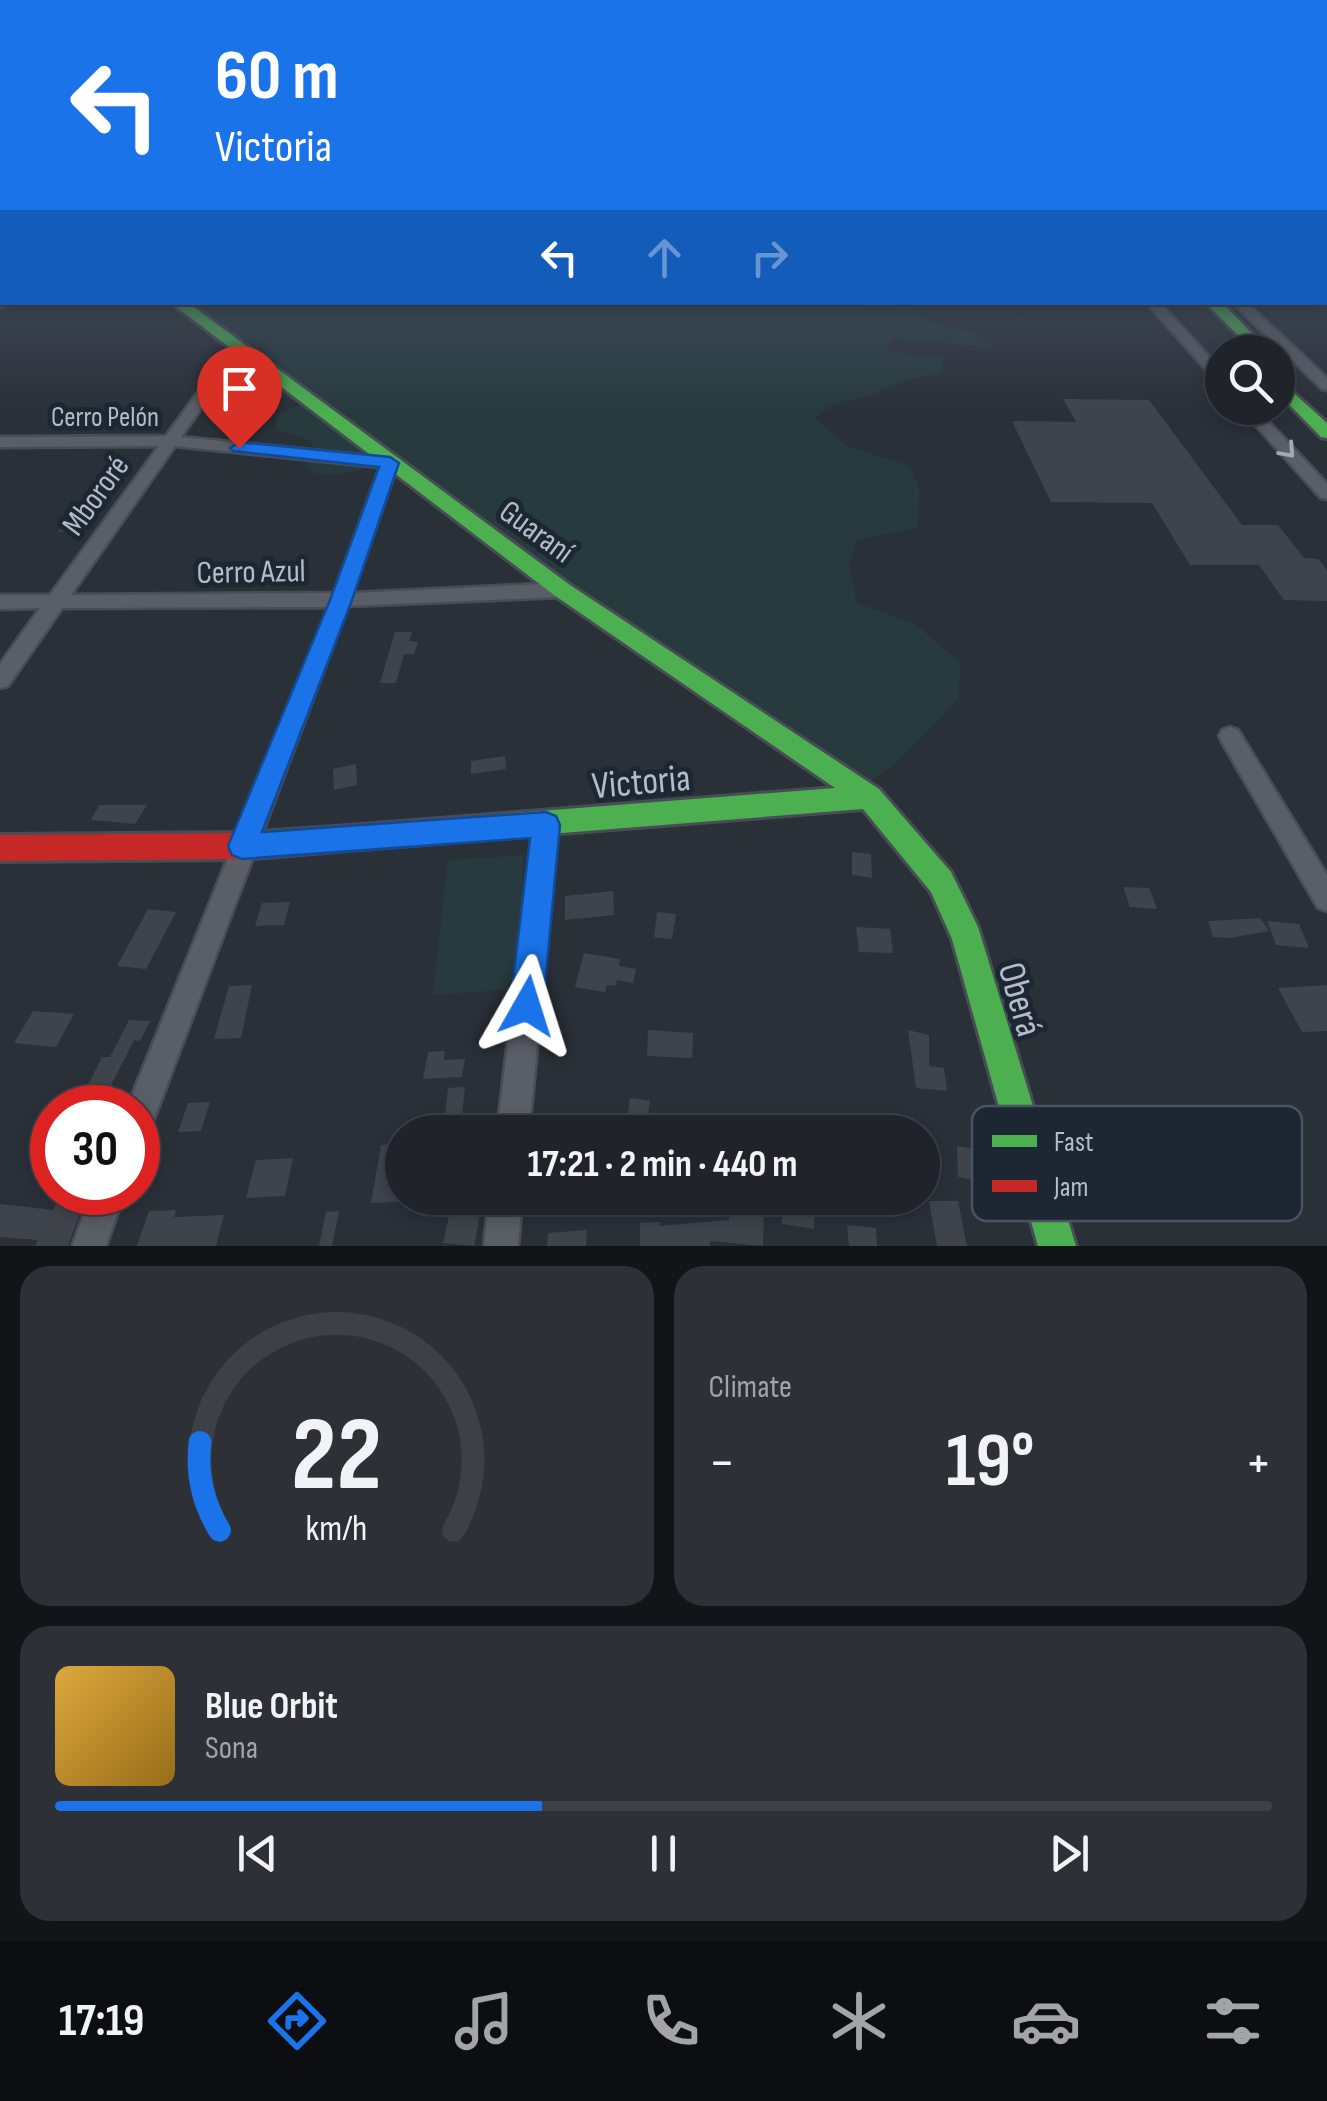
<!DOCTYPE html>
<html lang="en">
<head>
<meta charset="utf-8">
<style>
	body { margin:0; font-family:"Sofia Sans Condensed",sans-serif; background:#2d3036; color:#f1f3f6; height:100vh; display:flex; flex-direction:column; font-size:38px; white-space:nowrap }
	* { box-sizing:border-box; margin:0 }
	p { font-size:32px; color:#a2a4a8 }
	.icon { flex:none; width:55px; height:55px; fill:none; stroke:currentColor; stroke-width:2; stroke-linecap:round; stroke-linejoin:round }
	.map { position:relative; height:1246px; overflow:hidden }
	.drawer { display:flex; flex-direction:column; gap:20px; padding:20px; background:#121417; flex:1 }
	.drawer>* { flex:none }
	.top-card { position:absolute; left:0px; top:0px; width:1328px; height:305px; box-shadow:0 5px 15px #0003,0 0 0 2px #3d4147; background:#1a73e8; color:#fff; overflow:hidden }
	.tools { position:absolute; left:1205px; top:335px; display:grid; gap:20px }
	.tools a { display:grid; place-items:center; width:90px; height:90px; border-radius:50%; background:#20242a; box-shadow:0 5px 15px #0003,0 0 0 2px #3d4147; font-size:50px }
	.speed { position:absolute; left:30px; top:1085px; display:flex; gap:20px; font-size:50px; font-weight:700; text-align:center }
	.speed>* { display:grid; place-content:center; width:130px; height:130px; border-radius:50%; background:#20242a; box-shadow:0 5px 15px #0003,0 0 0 2px #3d4147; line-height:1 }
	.speed .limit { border:15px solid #d22; background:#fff; color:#111 }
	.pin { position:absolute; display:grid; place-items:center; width:85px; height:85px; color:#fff; margin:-102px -42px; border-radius:50% 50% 50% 0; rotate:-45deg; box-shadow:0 0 10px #0007 }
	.pin .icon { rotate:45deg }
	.me { position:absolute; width:110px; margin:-55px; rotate:6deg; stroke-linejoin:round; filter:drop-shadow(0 0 8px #0008) }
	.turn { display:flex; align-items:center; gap:35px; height:210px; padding:0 50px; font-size:45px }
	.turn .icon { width:130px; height:130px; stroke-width:2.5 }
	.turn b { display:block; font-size:70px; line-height:85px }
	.lanes { display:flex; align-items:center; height:95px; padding:0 50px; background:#0003; justify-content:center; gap:50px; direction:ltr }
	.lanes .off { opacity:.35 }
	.big { font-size:75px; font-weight:700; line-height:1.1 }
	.drawer .widget { flex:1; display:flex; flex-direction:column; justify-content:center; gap:15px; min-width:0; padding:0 35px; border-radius:30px; background:#2d3036 }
	.drawer .dial { align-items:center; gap:0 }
	.dial svg { height:260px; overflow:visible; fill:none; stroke:#3d4147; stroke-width:7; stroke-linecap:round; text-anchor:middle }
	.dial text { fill:#f1f3f6; stroke:none }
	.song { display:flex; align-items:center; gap:30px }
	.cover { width:120px; height:120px; border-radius:15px; background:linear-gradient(135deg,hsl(40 70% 55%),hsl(40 70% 35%)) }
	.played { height:10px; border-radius:5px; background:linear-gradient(90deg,#1a73e8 40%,#3d4147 40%) }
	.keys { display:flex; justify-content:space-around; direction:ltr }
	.heat { display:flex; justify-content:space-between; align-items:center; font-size:55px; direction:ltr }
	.drawer .tiles { flex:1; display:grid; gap:20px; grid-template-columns:1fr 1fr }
	.widget:last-child { grid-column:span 2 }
	.trip { position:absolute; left:385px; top:1115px; width:555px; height:100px; border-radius:50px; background:#20242a; box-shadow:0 5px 15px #0003,0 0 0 2px #3d4147; font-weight:700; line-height:100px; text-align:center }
	.dock { display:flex; height:160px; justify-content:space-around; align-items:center; background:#0d0e11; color:#a2a4a8 }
	.dock .icon { width:70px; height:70px }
	.dock .selected { color:#1a73e8 }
	.dock b { font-size:45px; color:#f1f3f6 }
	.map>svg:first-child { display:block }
	.green { fill:#273a3e }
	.building { fill:#3f444c }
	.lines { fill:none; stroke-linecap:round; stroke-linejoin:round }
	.street-casing { stroke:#484c55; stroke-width:5 }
	.fast-casing { stroke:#484c55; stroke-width:6 }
	.jam-casing { stroke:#484c55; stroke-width:6 }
	.street { fill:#5a5e66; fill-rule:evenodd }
	.fast { fill:#4caf50; fill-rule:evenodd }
	.jam { fill:#c62828; fill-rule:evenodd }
	.oneway { stroke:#a2a9b5 }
	.route { fill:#1a73e8; stroke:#114b97; stroke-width:2.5 }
	.labels { text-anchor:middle; stroke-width:10; stroke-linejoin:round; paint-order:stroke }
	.far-street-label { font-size:28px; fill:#b4bcc9; stroke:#1d2633 }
	.street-label { font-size:32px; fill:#b4bcc9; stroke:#1d2633 }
	.near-street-label { font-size:38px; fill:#b4bcc9; stroke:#1d2633 }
	.key { fill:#1d2633; stroke:#4a5360; stroke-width:2.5 }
	.key-label { font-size:28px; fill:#b4bcc9 }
</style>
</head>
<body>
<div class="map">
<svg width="1327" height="1246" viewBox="0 0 1327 1246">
	<rect width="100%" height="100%" fill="#2a3038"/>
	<g class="green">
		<path d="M770,302L868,306L874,316H892L894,304H915C926,332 950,322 972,333C980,337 987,343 994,348L892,339L887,352L943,357L941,373C910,378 900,382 872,394C849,403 832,399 815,419L847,446L910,466L920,492L917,528L857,540L849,565L857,603L916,625L960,662L959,698L892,767L865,785L559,579L400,460C371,463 340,483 310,471L306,466L309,459L321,452L307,439L277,430L275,424L280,412L308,401L302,397L275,398L267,385L273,376L185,303Z"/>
		<path d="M524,855L518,989L433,995L448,860Z"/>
	</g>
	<g class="building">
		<path d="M1063,399L1149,400L1242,525H1278L1304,558L1318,559L1327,570V601L1284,600L1259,565H1190L1152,503L1051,502L1012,421L1076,422Z"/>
		<path d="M107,491L81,531L58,532L87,492Z"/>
		<path d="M395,632H412L409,641L418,642L414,654H404L396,683H380Z"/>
		<path d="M505,756L506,769L471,774V761Z"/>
		<path d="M356,764L357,785L334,790L333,769Z"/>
		<path d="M99,805H147L135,824L91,820Z"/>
		<path d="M852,852L871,854L872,878L852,875Z"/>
		<path d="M1123,887L1149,888L1157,909L1130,907Z"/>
		<path d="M613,891L614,915L565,920V896Z"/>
		<path d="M290,902L284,925L255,926L262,903Z"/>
		<path d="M148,909L176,912L146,969L117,966Z"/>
		<path d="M657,912L676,914L672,939L654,937Z"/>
		<path d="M1260,918L1269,931L1229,938L1213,937L1208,921Z"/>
		<path d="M1267,921L1299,924L1309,948L1276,945Z"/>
		<path d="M856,927L890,929L893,953L859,952Z"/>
		<path d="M584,953L620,959L619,966L636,969L633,983L617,980L616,986L607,985L605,992L575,987Z"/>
		<path d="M252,985L241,1038L214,1039L229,986Z"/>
		<path d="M1327,985V1031L1302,1032L1278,988Z"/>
		<path d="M33,1011L74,1014L56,1047L14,1043Z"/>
		<path d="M129,1020L150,1021L140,1041L134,1040L104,1099L82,1097L102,1057H110Z"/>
		<path d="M648,1030L693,1033L692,1058L647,1056Z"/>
		<path d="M908,1030L929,1035V1066L944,1068L947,1091L916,1088Z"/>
		<path d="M445,1051L444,1060L465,1059L462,1077L423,1079L428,1052Z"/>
		<path d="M465,1087L461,1125L444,1126L448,1088Z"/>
		<path d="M630,1098L650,1101L646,1132H625Z"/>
		<path d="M210,1102L201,1131L178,1132L188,1103Z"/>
		<path d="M402,1143L398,1202L371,1203L381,1145Z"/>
		<path d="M957,1146L991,1152L993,1184L958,1177Z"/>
		<path d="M293,1158L285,1196L246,1198L256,1160Z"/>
		<path d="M453,1198H483L474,1246L443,1243Z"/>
		<path d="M783,1198H815L814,1229L782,1224Z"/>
		<path d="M929,1201H958L967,1246H937Z"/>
		<path d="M57,1202L83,1205L68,1246H35L38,1240L0,1237V1204L53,1210Z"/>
		<path d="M730,1209L764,1214L763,1246L710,1241V1246H640V1223L660,1222V1226L729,1220Z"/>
		<path d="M176,1210L174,1217L224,1215L216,1246H137L149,1211Z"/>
		<path d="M339,1211L332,1246H319L326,1212Z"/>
		<path d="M847,1225L876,1228L877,1246H849Z"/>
		<path d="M587,1230L586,1246H547L548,1233Z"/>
	</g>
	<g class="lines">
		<g class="street-casing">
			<g id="street">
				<path d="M1325,295H1327V303L1324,302Z"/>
				<path d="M2,299V302H12L0,308Z"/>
				<path d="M1146,302H1159L1222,371V383L1217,382Z"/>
				<path d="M1232,302H1246L1327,378V390L1322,389Z"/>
				<path d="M242,345L249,349L231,366L181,437L390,458L398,463L353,593L562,583L572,590L562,597L348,606L154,1119L149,1130L138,1135V1108H127L329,607L62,608L8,686L0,688V664L40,608L0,609V595H50L159,446L0,447V437L166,436L221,360ZM175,446L380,467L334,593L71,595Z"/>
				<path d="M1240,408H1256L1327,484V499L1321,498Z"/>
				<path d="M1230,727L1238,730L1327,875V911L1318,908L1222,742L1219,736L1222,730Z"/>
				<path d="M546,814L555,817L558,825L529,1132H497L534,825L537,817Z"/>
				<path d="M92,1192H125L106,1246H72Z"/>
				<path d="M489,1198H522L518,1246H484Z"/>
			</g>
		</g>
		<g class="fast-casing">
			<g id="fast">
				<path d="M170,302H187L570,585L879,789L951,872L978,927L1076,1246H1038L952,939L931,892L863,809L349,850L339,847L335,838L339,829L349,826L835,788L554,595Z"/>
				<path d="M1205,302H1221L1270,352H1255Z"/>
				<path d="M1278,379L1327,423V438L1321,437L1278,393Z"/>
			</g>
		</g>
		<g class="jam-casing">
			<path id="jam" d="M349,826L359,829L363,838L359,847L349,850L242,859L0,861V835L242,833Z"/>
		</g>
		<use href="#street" class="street"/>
		<use href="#fast" class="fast"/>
		<use href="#jam" class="jam"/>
	</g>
	<defs><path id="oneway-chevron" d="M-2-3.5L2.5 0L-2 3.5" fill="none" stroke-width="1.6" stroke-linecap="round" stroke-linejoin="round" transform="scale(2.5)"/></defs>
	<use class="oneway" href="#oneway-chevron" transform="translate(1288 451) rotate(48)"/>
	<linearGradient id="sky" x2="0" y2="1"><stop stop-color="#171a1f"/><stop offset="0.58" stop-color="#444e5e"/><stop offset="1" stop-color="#444e5e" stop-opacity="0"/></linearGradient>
	<rect width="1327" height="414" fill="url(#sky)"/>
	<path class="route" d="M239,442L390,457L399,463L352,600L262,832L546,812L556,816L560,825L543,1006L538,1018L527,1022L515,1018L510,1006L530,838L242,859L232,855L228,846L330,600L379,467L233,451L230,448Z"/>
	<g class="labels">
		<g class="far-street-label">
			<text x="105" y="426">Cerro Pelón</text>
		</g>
		<g class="street-label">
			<text transform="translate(95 495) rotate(-54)" y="11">Mbororé</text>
			<text transform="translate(537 531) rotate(36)" y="11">Guaraní</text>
			<text transform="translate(251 571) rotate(-1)" y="11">Cerro Azul</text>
		</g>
		<g class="near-street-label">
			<text transform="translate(641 781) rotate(-5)" y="13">Victoria</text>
			<text transform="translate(1021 999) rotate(74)" y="13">Oberá</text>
		</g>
	</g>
	<rect x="972" y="1106" width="330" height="115" rx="15" class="key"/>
	<rect x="992" y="1135" width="45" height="12" fill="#4caf50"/>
	<rect x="992" y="1180" width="45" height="12" fill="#c62828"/>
	<g class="key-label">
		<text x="1054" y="1151">Fast</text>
		<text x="1054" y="1196">Jam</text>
	</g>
</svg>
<div class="tools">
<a><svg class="icon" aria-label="search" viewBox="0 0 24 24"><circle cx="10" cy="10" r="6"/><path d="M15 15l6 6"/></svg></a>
</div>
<div class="speed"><div class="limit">30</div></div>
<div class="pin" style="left:239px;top:448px;background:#d93025"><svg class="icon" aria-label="arrive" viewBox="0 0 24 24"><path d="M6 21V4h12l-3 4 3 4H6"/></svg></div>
<svg class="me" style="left:527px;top:1006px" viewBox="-20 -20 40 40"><path d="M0-17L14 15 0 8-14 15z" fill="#1a73e8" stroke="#fff" stroke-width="4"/></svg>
<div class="trip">17:21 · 2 min · 440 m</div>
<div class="top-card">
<div class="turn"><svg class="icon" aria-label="left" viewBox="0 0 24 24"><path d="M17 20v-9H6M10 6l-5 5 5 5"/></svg><div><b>60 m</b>Victoria</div></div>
<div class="lanes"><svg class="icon" aria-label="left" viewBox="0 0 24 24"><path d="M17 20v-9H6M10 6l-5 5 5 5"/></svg><svg class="icon off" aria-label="ahead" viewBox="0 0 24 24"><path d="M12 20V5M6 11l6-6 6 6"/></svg><svg class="icon off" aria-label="right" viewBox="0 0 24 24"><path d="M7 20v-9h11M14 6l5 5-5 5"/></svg></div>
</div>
</div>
<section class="drawer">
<div class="tiles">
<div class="widget dial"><svg viewBox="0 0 100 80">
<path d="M14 69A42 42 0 1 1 86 69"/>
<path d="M14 69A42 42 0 0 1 8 42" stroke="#1a73e8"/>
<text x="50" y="56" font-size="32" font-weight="700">22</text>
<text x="50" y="72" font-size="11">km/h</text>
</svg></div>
<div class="widget"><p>Climate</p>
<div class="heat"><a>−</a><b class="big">19°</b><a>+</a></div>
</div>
<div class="widget">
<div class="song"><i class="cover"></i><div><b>Blue Orbit</b><p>Sona</p></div></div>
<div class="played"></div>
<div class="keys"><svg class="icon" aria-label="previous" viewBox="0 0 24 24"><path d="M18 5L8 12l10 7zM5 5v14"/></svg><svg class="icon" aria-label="pause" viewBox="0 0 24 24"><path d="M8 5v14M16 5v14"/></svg><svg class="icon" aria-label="next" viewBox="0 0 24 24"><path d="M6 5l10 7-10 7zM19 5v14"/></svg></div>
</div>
</div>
</section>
<nav class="dock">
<b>17:19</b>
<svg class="icon selected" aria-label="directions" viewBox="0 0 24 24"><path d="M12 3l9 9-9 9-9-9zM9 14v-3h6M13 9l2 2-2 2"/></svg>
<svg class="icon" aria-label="music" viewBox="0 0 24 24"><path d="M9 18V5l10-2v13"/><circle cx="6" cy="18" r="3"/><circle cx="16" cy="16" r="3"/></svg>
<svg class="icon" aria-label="phone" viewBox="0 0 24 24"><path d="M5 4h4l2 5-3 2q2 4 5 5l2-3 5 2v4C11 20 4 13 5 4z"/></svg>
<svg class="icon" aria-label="climate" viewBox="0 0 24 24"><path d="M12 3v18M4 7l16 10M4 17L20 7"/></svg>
<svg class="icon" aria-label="car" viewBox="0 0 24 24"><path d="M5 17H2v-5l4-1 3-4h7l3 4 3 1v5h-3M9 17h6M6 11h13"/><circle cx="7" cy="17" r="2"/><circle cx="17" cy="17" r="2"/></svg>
<svg class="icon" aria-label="filters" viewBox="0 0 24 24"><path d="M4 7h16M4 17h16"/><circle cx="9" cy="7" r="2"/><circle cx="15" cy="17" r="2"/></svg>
</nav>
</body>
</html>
